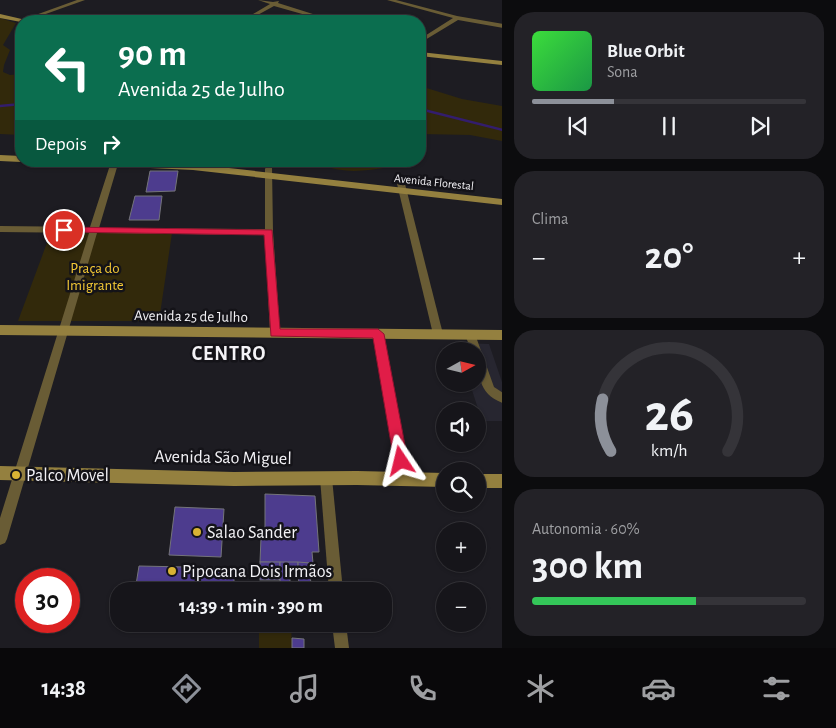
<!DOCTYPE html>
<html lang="pt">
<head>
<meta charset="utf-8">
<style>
	body { margin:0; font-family:"Alegreya Sans",sans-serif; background:#232227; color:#f1f3f6; height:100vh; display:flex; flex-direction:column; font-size:19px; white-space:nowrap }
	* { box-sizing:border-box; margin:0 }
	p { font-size:16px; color:#9e9fa2 }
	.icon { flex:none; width:28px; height:28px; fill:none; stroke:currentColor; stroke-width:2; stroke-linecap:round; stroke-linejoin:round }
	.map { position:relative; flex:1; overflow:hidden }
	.details { display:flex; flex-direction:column; gap:12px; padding:12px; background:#0c0c0e; width:334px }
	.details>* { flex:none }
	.banner { position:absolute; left:15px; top:15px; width:411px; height:152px; border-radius:20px; box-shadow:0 1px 4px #0004,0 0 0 1px #353439; background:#0b6e4f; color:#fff; overflow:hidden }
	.needle { width:32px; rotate:82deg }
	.tools { position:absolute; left:436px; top:342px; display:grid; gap:10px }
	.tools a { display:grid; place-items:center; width:50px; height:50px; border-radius:50%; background:#16151a; box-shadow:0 1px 4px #0004,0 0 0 1px #353439; font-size:25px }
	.speed { position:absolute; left:15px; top:568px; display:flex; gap:10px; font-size:25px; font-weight:700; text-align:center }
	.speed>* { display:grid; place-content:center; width:65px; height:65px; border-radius:50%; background:#16151a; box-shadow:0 1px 4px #0004,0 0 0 1px #353439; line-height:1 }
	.speed .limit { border:8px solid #d22; background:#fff; color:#111 }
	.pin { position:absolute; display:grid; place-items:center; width:42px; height:42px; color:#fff; margin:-21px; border:2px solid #fff; border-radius:50%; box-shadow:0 1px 5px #0007 }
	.me { position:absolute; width:55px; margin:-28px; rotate:350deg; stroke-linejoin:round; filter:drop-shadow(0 0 4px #0008) }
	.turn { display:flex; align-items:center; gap:18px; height:105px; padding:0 20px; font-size:22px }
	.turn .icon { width:65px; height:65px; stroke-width:2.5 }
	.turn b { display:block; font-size:35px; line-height:42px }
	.then { display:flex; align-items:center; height:48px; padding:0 20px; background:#0003; gap:10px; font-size:19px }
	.big { font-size:38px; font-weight:700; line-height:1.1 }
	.details .card { flex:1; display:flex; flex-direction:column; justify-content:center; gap:8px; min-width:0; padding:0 18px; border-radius:20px; background:#232227 }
	.details .dial { align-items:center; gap:0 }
	.dial svg { height:130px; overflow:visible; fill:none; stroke:#353439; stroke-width:7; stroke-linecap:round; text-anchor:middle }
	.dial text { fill:#f1f3f6; stroke:none }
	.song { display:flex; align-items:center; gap:15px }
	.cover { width:60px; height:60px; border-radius:8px; background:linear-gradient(135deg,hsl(120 70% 55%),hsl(140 70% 35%)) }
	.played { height:5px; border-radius:2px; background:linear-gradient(90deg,#8c9099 30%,#353439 30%) }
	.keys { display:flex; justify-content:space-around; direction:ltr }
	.heat { display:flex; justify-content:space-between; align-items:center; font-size:28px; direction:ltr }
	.charge { height:8px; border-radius:4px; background:linear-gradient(90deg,#34c759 60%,#353439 0) }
	.trip { position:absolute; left:110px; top:582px; width:282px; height:50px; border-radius:20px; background:#16151a; box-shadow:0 1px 4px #0004,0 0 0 1px #353439; font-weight:700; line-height:50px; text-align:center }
	.dock { display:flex; height:80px; justify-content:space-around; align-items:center; background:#09080a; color:#9e9fa2 }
	.dock .icon { width:35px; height:35px }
	.dock .active { color:#8c9099 }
	.dock b { font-size:22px; color:#f1f3f6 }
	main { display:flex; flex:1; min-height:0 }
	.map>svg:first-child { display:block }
	.built { fill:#272630 }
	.green { fill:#32290b }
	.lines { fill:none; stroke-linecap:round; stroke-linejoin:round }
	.stream { stroke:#331d6d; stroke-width:2.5 }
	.building { fill:#4d3c8e; stroke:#74747a }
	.street { fill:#695c35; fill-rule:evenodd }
	.secondary { fill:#94803f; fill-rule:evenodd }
	.route { fill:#e11d48; stroke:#92132f }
	.poi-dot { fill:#d9b334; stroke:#141318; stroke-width:2 }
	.labels { text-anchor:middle; stroke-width:5; stroke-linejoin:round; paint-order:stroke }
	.far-street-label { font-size:12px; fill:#f4f3f7; stroke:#141318 }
	.park-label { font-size:15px; fill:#f3c835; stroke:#141318 }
	.street-label { font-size:15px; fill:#f4f3f7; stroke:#141318 }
	.near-street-label { font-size:18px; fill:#f4f3f7; stroke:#141318 }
	.near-poi-label { font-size:18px; fill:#f4f3f7; stroke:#141318; text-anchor:start }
	.district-label { font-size:20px; font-weight:bold; letter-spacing:1px; fill:#f4f3f7; stroke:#141318 }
</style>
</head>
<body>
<main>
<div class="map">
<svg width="503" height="648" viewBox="0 0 503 648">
	<rect width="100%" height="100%" fill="#1d1c22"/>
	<path class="built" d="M458,343L489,344L502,382V421H482L470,384H478V351H461Z"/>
	<g class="green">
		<path d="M0,18L16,23L3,45L10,50L4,65L3,72L10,75L21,74V135L0,134Z"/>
		<path d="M420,86L462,99L502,106V141L470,135L420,134Z"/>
		<path d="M321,161H392L389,167C366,171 344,174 322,165Z"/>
		<path d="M51,232L172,233L159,321H18Z"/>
		<path d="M259,624H291L292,648H259Z"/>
	</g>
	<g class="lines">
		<g class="stream">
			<path d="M0,106L21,104"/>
			<path d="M420,109L503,130"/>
		</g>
	</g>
	<g class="building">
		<path d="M150,171H178L175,191L146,192Z"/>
		<path d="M135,196H162L159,220H129Z"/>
		<path d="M265,494L315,496L319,552H312L313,563L260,562L261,538H265Z"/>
		<path d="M175,507L224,509L221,557L169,555Z"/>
		<rect x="260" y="562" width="20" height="18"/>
		<path d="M280,562H298V578L290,577V591H280Z"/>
		<path d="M298,562L310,563L311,591H299Z"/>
		<path d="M139,566L234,568V591H135Z"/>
		<path d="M292,638L304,639V648H292Z"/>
	</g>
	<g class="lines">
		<g class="street">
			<path d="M77,0H85L26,21L21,22L19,21Z"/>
			<path d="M258,0L273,2L279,1L278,3L335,21H327L274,6L247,21H241L270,4Z"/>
			<path d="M387,0H396L457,16L503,24V28L458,20L420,43V39L453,18Z"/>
			<path d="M111,162H117L118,164L99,228L265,229V169L266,167H272L273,232L280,333L275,337L270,333L265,235L97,233L7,539L5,543L0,545V518L89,233L0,232V226L90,227Z"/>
			<path d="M398,182H401L405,184L443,334L438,338L433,334L397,184Z"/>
			<path d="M378,330L383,334L410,480L408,484L404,485L400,484L398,480L373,334Z"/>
			<path d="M470,330L475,334L494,387L503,393V403C478,394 478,374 478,351H471L465,334Z"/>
			<path d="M326,473L330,474L332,478L343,591H329L320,478L322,474Z"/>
			<path d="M332,624H346L349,648H335Z"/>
		</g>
		<g class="secondary">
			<path d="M0,14L26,20L27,21L21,22L0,18Z"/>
			<path d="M420,52L503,61V65L420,56Z"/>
			<path d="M0,155L21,156V161H23L21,162L0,161Z"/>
			<path d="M60,161H131L193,164L503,199V205L193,170L65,164Z"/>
			<path d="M0,325L503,330V340L0,335Z"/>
			<path d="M0,466L234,472L357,471L445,473V487L357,485L234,486L0,480Z"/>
			<rect x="478" y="474" width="25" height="14"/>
		</g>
	</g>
	<path class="route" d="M61,227L272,230L280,329H378L384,334L408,461L406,466L401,467L396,466L394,461L373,338L271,336L264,235L64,232H61Z"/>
	<g class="poi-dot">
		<circle cx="16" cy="475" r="5"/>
		<circle cx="197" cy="532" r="5"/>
		<circle cx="172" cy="571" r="5"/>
	</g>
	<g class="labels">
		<g class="far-street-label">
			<text transform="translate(434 182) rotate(6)" y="4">Avenida Florestal</text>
		</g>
		<g class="park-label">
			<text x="95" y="273">Praça do<tspan x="95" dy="17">Imigrante</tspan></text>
		</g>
		<g class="street-label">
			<text transform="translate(191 316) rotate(1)" y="5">Avenida 25 de Julho</text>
		</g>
		<g class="near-street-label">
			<text transform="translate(223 457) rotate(1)" y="6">Avenida São Miguel</text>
		</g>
		<g class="near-poi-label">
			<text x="26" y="481">Palco Movel</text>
			<text x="207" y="538">Salao Sander</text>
			<text x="182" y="577">Pipocana Dois Irmãos</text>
		</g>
		<g class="district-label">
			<text x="229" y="360">CENTRO</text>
		</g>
	</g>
</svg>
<div class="tools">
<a><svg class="needle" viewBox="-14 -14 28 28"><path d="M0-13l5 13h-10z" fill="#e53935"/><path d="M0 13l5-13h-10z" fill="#9e9fa2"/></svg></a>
<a><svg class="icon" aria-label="sound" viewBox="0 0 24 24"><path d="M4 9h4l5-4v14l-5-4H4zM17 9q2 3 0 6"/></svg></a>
<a><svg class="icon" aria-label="search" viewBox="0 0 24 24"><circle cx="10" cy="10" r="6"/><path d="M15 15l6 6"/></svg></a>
<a>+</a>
<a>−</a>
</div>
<div class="speed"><div class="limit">30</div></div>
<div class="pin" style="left:64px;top:230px;background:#d93025"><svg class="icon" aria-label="arrive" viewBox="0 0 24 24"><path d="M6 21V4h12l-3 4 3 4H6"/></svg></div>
<svg class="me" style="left:401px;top:461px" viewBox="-20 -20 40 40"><path d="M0-17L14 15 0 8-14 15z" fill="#e11d48" stroke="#fff" stroke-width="4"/></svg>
<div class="trip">14:39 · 1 min · 390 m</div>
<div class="banner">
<div class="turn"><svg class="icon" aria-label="left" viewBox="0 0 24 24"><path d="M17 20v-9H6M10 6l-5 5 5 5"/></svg><div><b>90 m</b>Avenida 25 de Julho</div></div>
<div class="then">Depois<svg class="icon" aria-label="right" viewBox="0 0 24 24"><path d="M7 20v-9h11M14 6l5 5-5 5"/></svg></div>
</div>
</div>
<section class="details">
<div class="card">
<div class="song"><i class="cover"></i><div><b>Blue Orbit</b><p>Sona</p></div></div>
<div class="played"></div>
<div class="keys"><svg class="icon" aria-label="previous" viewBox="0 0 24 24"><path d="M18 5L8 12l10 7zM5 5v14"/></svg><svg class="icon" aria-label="pause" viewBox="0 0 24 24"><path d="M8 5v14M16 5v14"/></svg><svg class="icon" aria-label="next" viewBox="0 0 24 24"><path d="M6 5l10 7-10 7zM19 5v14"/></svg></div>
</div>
<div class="card"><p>Clima</p>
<div class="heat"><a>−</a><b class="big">20°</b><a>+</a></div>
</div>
<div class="card dial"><svg viewBox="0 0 100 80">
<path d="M14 69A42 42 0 1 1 86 69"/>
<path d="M14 69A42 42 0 0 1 9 37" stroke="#8c9099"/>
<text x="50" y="56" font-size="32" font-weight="700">26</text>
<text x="50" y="72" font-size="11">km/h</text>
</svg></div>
<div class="card"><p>Autonomia · 60%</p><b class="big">300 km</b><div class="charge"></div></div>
</section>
</main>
<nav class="dock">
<b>14:38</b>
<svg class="icon active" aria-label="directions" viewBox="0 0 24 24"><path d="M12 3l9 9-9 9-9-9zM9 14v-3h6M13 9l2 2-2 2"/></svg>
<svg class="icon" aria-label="music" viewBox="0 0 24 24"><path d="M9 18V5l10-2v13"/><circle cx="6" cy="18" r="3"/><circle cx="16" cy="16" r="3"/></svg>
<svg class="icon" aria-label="phone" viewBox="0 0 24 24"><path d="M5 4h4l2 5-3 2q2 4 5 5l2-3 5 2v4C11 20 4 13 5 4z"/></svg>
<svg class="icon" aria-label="climate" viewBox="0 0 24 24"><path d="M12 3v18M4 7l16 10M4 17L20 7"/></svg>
<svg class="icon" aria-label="car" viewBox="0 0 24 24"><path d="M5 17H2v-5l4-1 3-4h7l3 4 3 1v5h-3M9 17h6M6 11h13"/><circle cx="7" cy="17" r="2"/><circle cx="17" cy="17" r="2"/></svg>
<svg class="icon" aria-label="filters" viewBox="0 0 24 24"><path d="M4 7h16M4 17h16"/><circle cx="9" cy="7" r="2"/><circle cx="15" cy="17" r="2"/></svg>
</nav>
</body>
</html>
